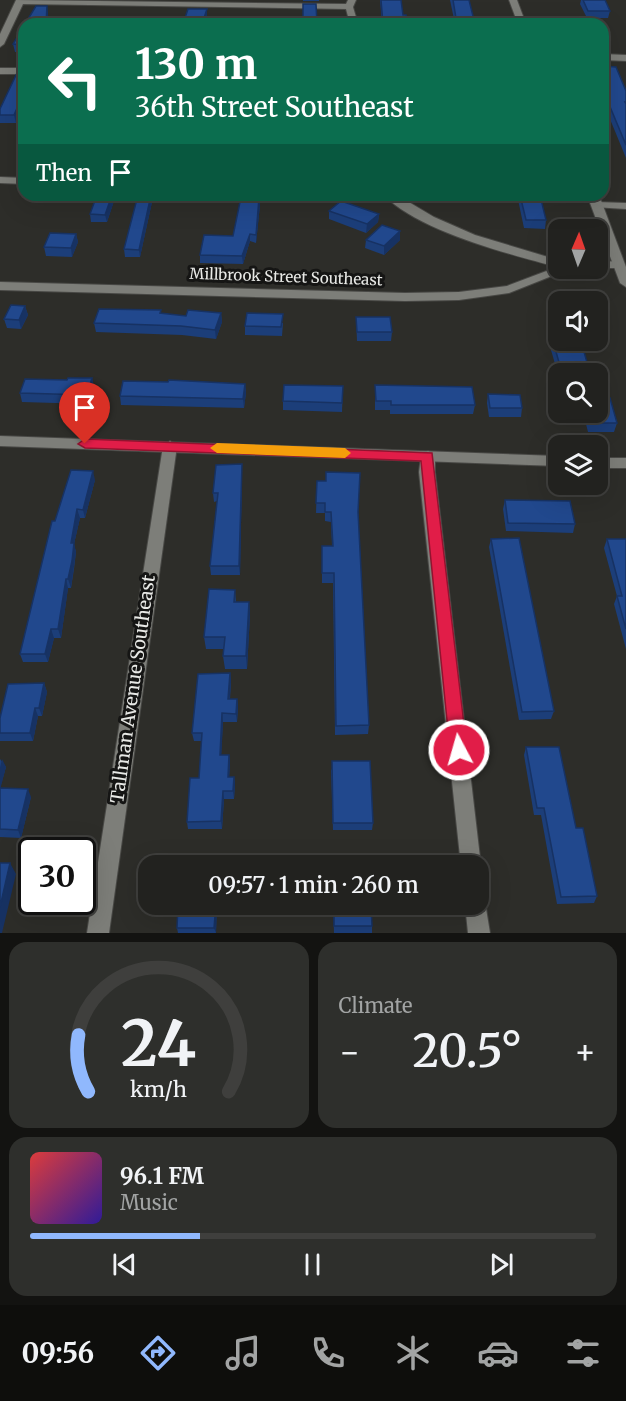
<!DOCTYPE html>
<html lang="en">
<head>
<meta charset="utf-8">
<style>
	body { margin:0; font-family:Merriweather,serif; background:#2e2f2c; color:#f1f3f6; height:100vh; display:flex; flex-direction:column; font-size:22px; white-space:nowrap }
	* { box-sizing:border-box; margin:0 }
	p { font-size:20px; color:#a2a4a4 }
	.icon { flex:none; width:33px; height:33px; fill:none; stroke:currentColor; stroke-width:2; stroke-linecap:round; stroke-linejoin:round }
	.map { position:relative; height:933px; overflow:hidden }
	.drawer { display:flex; flex-direction:column; gap:9px; padding:9px; background:#131311; flex:1 }
	.drawer>* { flex:none }
	.guide { position:absolute; left:18px; top:18px; width:591px; height:183px; border-radius:18px; box-shadow:0 6px 24px #0002,0 0 0 2px #3f3f3d; background:#0b6e4f; color:#fff; overflow:hidden }
	.needle { width:39px; rotate:2deg }
	.controls { position:absolute; left:548px; top:219px; display:grid; gap:12px }
	.controls a { display:grid; place-items:center; width:60px; height:60px; border-radius:12px; background:#22221f; box-shadow:0 6px 24px #0002,0 0 0 2px #3f3f3d; font-size:30px }
	.speed { position:absolute; left:18px; top:837px; display:flex; gap:12px; font-size:30px; font-weight:700; text-align:center }
	.speed>* { display:grid; place-content:center; width:78px; height:78px; border-radius:50%; background:#22221f; box-shadow:0 6px 24px #0002,0 0 0 2px #3f3f3d; line-height:1 }
	.speed .limit { border:3px solid #111; border-radius:9px; background:#fff; color:#111 }
	.pin { position:absolute; display:grid; place-items:center; width:51px; height:51px; color:#fff; margin:-62px -26px; border-radius:50% 50% 50% 0; rotate:-45deg; box-shadow:0 0 6px #0007 }
	.pin .icon { rotate:45deg }
	.me { position:absolute; width:66px; margin:-33px; rotate:354deg; stroke-linejoin:round; filter:drop-shadow(0 0 4px #0008) }
	.turn { display:flex; align-items:center; gap:21px; height:126px; padding:0 18px; font-size:27px }
	.turn .icon { width:78px; height:78px; stroke-width:2.5 }
	.turn b { display:block; font-size:42px; line-height:51px }
	.then { display:flex; align-items:center; height:57px; padding:0 18px; background:#0003; gap:12px; font-size:22px }
	.big { font-size:45px; font-weight:600; line-height:1.1 }
	.drawer .card { flex:1; display:flex; flex-direction:column; justify-content:center; gap:9px; min-width:0; padding:0 21px; border-radius:18px; background:#2e2f2c }
	.drawer .dial { align-items:center; gap:0 }
	.dial svg { height:156px; overflow:visible; fill:none; stroke:#3f3f3d; stroke-width:7; stroke-linecap:round; text-anchor:middle }
	.dial text { fill:#f1f3f6; stroke:none }
	.song { display:flex; align-items:center; gap:18px }
	.cover { width:72px; height:72px; border-radius:9px; background:linear-gradient(135deg,hsl(0 70% 55%),hsl(250 70% 35%)) }
	.played { height:6px; border-radius:3px; background:linear-gradient(90deg,#90b8fd 30%,#3f3f3d 30%) }
	.keys { display:flex; justify-content:space-around; direction:ltr }
	.heat { display:flex; justify-content:space-between; align-items:center; font-size:33px; direction:ltr }
	.drawer .tiles { flex:1; display:grid; gap:9px; grid-template-columns:1fr 1fr }
	.card:last-child { grid-column:span 2 }
	.trip { position:absolute; left:138px; top:855px; width:351px; height:60px; border-radius:18px; background:#22221f; box-shadow:0 6px 24px #0002,0 0 0 2px #3f3f3d; font-weight:600; line-height:60px; text-align:center }
	.tab-bar { display:flex; height:96px; justify-content:space-around; align-items:center; background:#0e0e0c; color:#a2a4a4 }
	.tab-bar .icon { width:42px; height:42px }
	.tab-bar .active { color:#90b8fd }
	.tab-bar b { font-size:27px; color:#f1f3f6 }
	.map>svg:first-child { display:block }
	.lines { fill:none; stroke-linecap:round; stroke-linejoin:round }
	.street-casing { stroke:#484845; stroke-width:2 }
	.secondary-casing { stroke:#484845; stroke-width:2 }
	.street { fill:#7d7e79; fill-rule:evenodd }
	.secondary { fill:#7d7e79; fill-rule:evenodd }
	.wall { fill:#1c3e79 }
	.shaded-wall { fill:#173263 }
	.building { fill:#21488d; stroke:#173263; stroke-width:1.5 }
	.route { fill:#e11d48; stroke:#92132f; stroke-width:1.5 }
	.slow { fill:#f59e0b }
	.labels { text-anchor:middle; stroke-width:6; stroke-linejoin:round; paint-order:stroke }
	.street-label { font-size:15px; fill:#e8e9e6; stroke:#151514 }
	.near-street-label { font-size:18px; fill:#e8e9e6; stroke:#151514 }
</style>
</head>
<body>
<div class="map">
<svg width="626" height="933" viewBox="0 0 626 933">
	<rect width="100%" height="100%" fill="#2d2d29"/>
	<g class="lines">
		<g class="street-casing">
			<g id="street">
				<path d="M16,0L346,4L348,0H356L353,7L358,24H350L346,9L23,4L4,44L0,47V34Z"/>
				<path d="M603,54L626,55V61L603,60Z"/>
				<rect x="0" y="68" width="24" height="6"/>
				<path d="M0,177L24,178V184L0,183Z"/>
				<path d="M384,195H397L434,217L475,235L558,260V268H572L509,293L459,300L405,301L0,290V282L405,293L459,292L507,286L557,267C509,254 418,231 384,195Z"/>
				<path d="M597,202L626,203V209L593,207L591,205Z"/>
				<path d="M619,261L625,265L623,268H593H597V262Z"/>
				<path d="M170,441L177,446L109,933H87L163,446Z"/>
				<path d="M428,451L435,456V472L481,866L478,873V866H461L419,472L421,456Z"/>
				<path d="M478,894L484,896L490,933H468L465,904H478Z"/>
			</g>
		</g>
		<g class="secondary-casing">
			<g id="secondary">
				<path d="M509,0H517L526,24H518Z"/>
				<path d="M587,195H599L626,267V287L620,283Z"/>
				<path d="M0,436L558,456V466L0,446Z"/>
				<rect x="597" y="458" width="29" height="10"/>
			</g>
		</g>
		<use href="#street" class="street"/>
		<use href="#secondary" class="secondary"/>
	</g>
	<g class="wall">
		<rect x="303" y="0" width="16" height="1"/>
		<path d="M380,0H401L403,15L408,24H382Z"/>
		<path d="M450,0H469L475,24H455Z"/>
		<path d="M581,0H605L610,11L608,18H587L580,4Z"/>
		<path d="M24,26V52H15L13,44Z"/>
		<path d="M603,66L626,91V158L603,102Z"/>
		<path d="M24,73V104L16,123H0V109Z"/>
		<path d="M97,195H113L114,201L107,222H91L90,214Z"/>
		<path d="M151,195L152,202L140,257H125L124,249Z"/>
		<path d="M517,195H540L546,220L545,229L524,228Z"/>
		<path d="M259,198L260,205L256,243L250,241L243,264L200,263V255L233,236Z"/>
		<path d="M329,211L379,214L378,222L366,233L329,219Z"/>
		<path d="M400,231V240L384,255L365,248L366,240Z"/>
		<path d="M76,234L78,242L72,257L46,256L44,247Z"/>
		<path d="M559,296L575,302H558V313L557,304Z"/>
		<path d="M25,306L28,315L21,329L7,328L4,319Z"/>
		<path d="M161,313L186,316L221,313L222,322L216,339L182,335L96,332L94,323Z"/>
		<path d="M356,317L392,332L391,341H357Z"/>
		<path d="M283,323L282,336L245,335V326Z"/>
		<path d="M553,341L588,366L586,374H558L551,350Z"/>
		<path d="M92,378L94,387L89,404L22,402L20,393L67,380Z"/>
		<path d="M245,384L246,393L244,408L121,405L120,396Z"/>
		<path d="M375,385L475,405L473,414H390V410H375Z"/>
		<path d="M343,386L342,412L283,410V401Z"/>
		<path d="M488,394L522,408L521,417H489L487,403Z"/>
		<path d="M583,412H597L617,423L614,432H588Z"/>
		<path d="M242,473L240,575H211L210,566L217,501L214,502L213,493Z"/>
		<path d="M95,480L85,518H80L74,544L76,552L74,569L71,588H68L61,638H54L48,662H23L20,654L55,521Z"/>
		<path d="M317,481L358,512L369,725L368,734L335,735L333,583H322V546H332L331,522L325,521V513H316Z"/>
		<path d="M505,500L575,524L573,533L506,531L503,509Z"/>
		<path d="M491,539L554,711L551,719L519,720L489,547Z"/>
		<path d="M607,539H626V649L614,604L617,596L604,548Z"/>
		<path d="M235,590L236,602H249L250,615L247,669H225L223,656L224,649H206L204,637Z"/>
		<path d="M230,673L231,682L230,699H237L238,707L237,722H223L221,755H229L230,763L229,777H234L235,784L234,799H224L222,829H188L187,822L199,778L202,741H194L192,733Z"/>
		<path d="M44,683L47,692L42,716H38L33,741H0V718Z"/>
		<path d="M526,747L576,828L597,896L594,903L557,904L541,815H534L524,755Z"/>
		<path d="M0,759L6,767L0,788L31,797L21,838L0,837Z"/>
		<path d="M331,769L373,823L372,830H333Z"/>
		<path d="M217,904L216,933H178L177,928Z"/>
		<path d="M333,904H371L372,926V933H334Z"/>
	</g>
	<g class="shaded-wall">
		<path d="M47,6L48,13V24H46Z"/>
		<path d="M207,9V17L205,24H202Z"/>
		<path d="M24,92V104L16,123L14,115Z"/>
		<path d="M112,195L114,201L107,222L105,215Z"/>
		<path d="M151,195L152,202L140,257L139,250Z"/>
		<path d="M259,198L260,205L256,243V235Z"/>
		<path d="M379,214L378,222L366,233L367,224Z"/>
		<path d="M400,231V240L384,255V246Z"/>
		<path d="M76,234L78,242L72,257L71,248Z"/>
		<path d="M250,234V241L243,264L242,256Z"/>
		<path d="M25,306L28,315L21,329L19,320Z"/>
		<path d="M221,313L222,322L216,339L215,330Z"/>
		<path d="M92,378L94,387L89,404L87,395Z"/>
		<path d="M245,384L246,393L244,408L243,399Z"/>
		<path d="M242,464V473L240,575L239,566Z"/>
		<path d="M93,471L95,480L85,518L83,510Z"/>
		<path d="M77,509L80,518L74,544L76,552L71,588L68,579L71,543Z"/>
		<path d="M66,579L68,588L61,638L58,629Z"/>
		<path d="M249,602L250,615L247,669L246,656Z"/>
		<path d="M51,629L54,638L48,662L45,654Z"/>
		<path d="M230,673L231,682L229,707L228,699Z"/>
		<path d="M44,683L47,692L42,716L39,708Z"/>
		<path d="M237,699L238,707L237,722L236,714Z"/>
		<path d="M35,708L38,716L33,741L30,733Z"/>
		<path d="M222,713L223,722L221,763L220,755Z"/>
		<path d="M229,755L230,763L229,784L228,777Z"/>
		<path d="M2,759L6,767L0,790V768Z"/>
		<path d="M234,777L235,784L234,799L233,791Z"/>
		<path d="M28,789L31,797L21,838L18,830Z"/>
		<path d="M223,791L224,799L222,829L221,821Z"/>
		<path d="M10,863L16,874L2,933H0V907Z"/>
		<path d="M216,904H217L216,933L214,928Z"/>
	</g>
	<g class="building">
		<path d="M381,0H401L403,15H406L408,24H383Z"/>
		<path d="M453,0H469L475,24H457Z"/>
		<path d="M583,0H605L610,11H588Z"/>
		<path d="M303,4H316L317,24H298V17H303Z"/>
		<path d="M36,6H47L46,24H25Z"/>
		<path d="M188,9H207L202,24H183Z"/>
		<path d="M24,26V45L13,44Z"/>
		<path d="M603,66L616,67L626,91V102H625L626,104V145L603,90Z"/>
		<path d="M17,73H24V92L14,115H0V109Z"/>
		<path d="M97,195H112L105,215L90,214Z"/>
		<path d="M138,195H151L139,250L124,249Z"/>
		<path d="M520,195H540L546,220H526Z"/>
		<path d="M241,197L259,198L256,235L250,234L242,256L200,255L204,235L233,236Z"/>
		<path d="M341,201L379,214L367,224L329,211Z"/>
		<path d="M382,225L400,231L384,246L366,240Z"/>
		<path d="M50,233L76,234L71,248L44,247Z"/>
		<path d="M559,296H574L575,302H560Z"/>
		<path d="M11,305L25,306L19,320L4,319Z"/>
		<path d="M99,309L161,310L160,313L186,316L188,310L221,313L215,330L181,326L94,323Z"/>
		<path d="M247,313L283,314L281,327L245,326Z"/>
		<path d="M356,317H390L392,332H357Z"/>
		<path d="M553,341H581L588,366H560Z"/>
		<path d="M68,378H92L87,395L20,393L25,379L67,380Z"/>
		<path d="M169,380L245,384L243,399L120,396L123,381L168,382Z"/>
		<path d="M284,385L343,386L342,403L283,401Z"/>
		<path d="M375,385L472,387L475,405H391V401H376Z"/>
		<path d="M488,394L520,395L522,408H490Z"/>
		<path d="M597,398H610L617,423H590L587,412H597Z"/>
		<path d="M242,464L239,566H210L218,493H213L216,465Z"/>
		<path d="M71,470L93,471L83,510L77,509L71,543H74L72,561L68,579H66L58,629H51L45,654H20L52,521H55Z"/>
		<path d="M326,472L360,473L358,512L369,725L336,726L334,573H322V546H333L331,512H325V503H316L317,481H326Z"/>
		<path d="M505,500L570,501L575,524L508,523Z"/>
		<path d="M519,538L554,711L522,712L491,539Z"/>
		<path d="M607,539H626V629L617,596H622Z"/>
		<path d="M209,589L235,590L234,602H249L246,656H223L225,637H204Z"/>
		<path d="M230,673L228,699H237L236,714L222,713L220,755H229L228,777H234L233,791H223L221,821L187,822L190,778H199L202,733H192L198,674Z"/>
		<path d="M44,683L39,708H35L30,733H0V718L8,684Z"/>
		<path d="M526,747H559L576,828H583L597,896L561,897L544,808H537Z"/>
		<path d="M332,761H370L373,823H333Z"/>
		<path d="M0,788L28,789L18,830L0,829Z"/>
		<rect x="333" y="855" width="36" height="11"/>
		<path d="M218,856V866H181L182,857Z"/>
		<path d="M0,863H10L0,907Z"/>
		<path d="M178,904H216L214,928H177Z"/>
		<path d="M334,904H371L372,926H334Z"/>
	</g>
	<path class="route" d="M85,439L432,453L467,750L465,756L459,758L453,756L450,750L421,461L85,448L78,444Z"/>
	<path class="slow" d="M217,443L345,448L351,453L345,458L217,453L210,448Z"/>
	<g class="labels">
		<g class="street-label">
			<text transform="translate(286 277) rotate(2)" y="5">Millbrook Street Southeast</text>
		</g>
		<g class="near-street-label">
			<text transform="translate(133 689) rotate(-82)" y="6">Tallman Avenue Southeast</text>
		</g>
	</g>
</svg>
<div class="controls">
<a><svg class="needle" viewBox="-14 -14 28 28"><path d="M0-13l5 13h-10z" fill="#e53935"/><path d="M0 13l5-13h-10z" fill="#a2a4a4"/></svg></a>
<a><svg class="icon" aria-label="sound" viewBox="0 0 24 24"><path d="M4 9h4l5-4v14l-5-4H4zM17 9q2 3 0 6"/></svg></a>
<a><svg class="icon" aria-label="search" viewBox="0 0 24 24"><circle cx="10" cy="10" r="6"/><path d="M15 15l6 6"/></svg></a>
<a><svg class="icon" aria-label="layers" viewBox="0 0 24 24"><path d="M12 4l9 5-9 5-9-5zM3 14l9 5 9-5"/></svg></a>
</div>
<div class="speed"><div class="limit">30</div></div>
<div class="pin" style="left:85px;top:444px;background:#d93025"><svg class="icon" aria-label="arrive" viewBox="0 0 24 24"><path d="M6 21V4h12l-3 4 3 4H6"/></svg></div>
<svg class="me" style="left:459px;top:750px" viewBox="-20 -20 40 40"><circle r="17" fill="#e11d48" stroke="#fff" stroke-width="3"/><path d="M0-11L8 9 0 5-8 9z" fill="#fff"/></svg>
<div class="trip">09:57 · 1 min · 260 m</div>
<div class="guide">
<div class="turn"><svg class="icon" aria-label="left" viewBox="0 0 24 24"><path d="M17 20v-9H6M10 6l-5 5 5 5"/></svg><div><b>130 m</b>36th Street Southeast</div></div>
<div class="then">Then<svg class="icon" aria-label="arrive" viewBox="0 0 24 24"><path d="M6 21V4h12l-3 4 3 4H6"/></svg></div>
</div>
</div>
<section class="drawer">
<div class="tiles">
<div class="card dial"><svg viewBox="0 0 100 80">
<path d="M14 69A42 42 0 1 1 86 69"/>
<path d="M14 69A42 42 0 0 1 9 40" stroke="#90b8fd"/>
<text x="50" y="56" font-size="32" font-weight="700">24</text>
<text x="50" y="72" font-size="11">km/h</text>
</svg></div>
<div class="card"><p>Climate</p>
<div class="heat"><a>−</a><b class="big">20.5°</b><a>+</a></div>
</div>
<div class="card">
<div class="song"><i class="cover"></i><div><b>96.1 FM</b><p>Music</p></div></div>
<div class="played"></div>
<div class="keys"><svg class="icon" aria-label="previous" viewBox="0 0 24 24"><path d="M18 5L8 12l10 7zM5 5v14"/></svg><svg class="icon" aria-label="pause" viewBox="0 0 24 24"><path d="M8 5v14M16 5v14"/></svg><svg class="icon" aria-label="next" viewBox="0 0 24 24"><path d="M6 5l10 7-10 7zM19 5v14"/></svg></div>
</div>
</div>
</section>
<nav class="tab-bar">
<b>09:56</b>
<svg class="icon active" aria-label="directions" viewBox="0 0 24 24"><path d="M12 3l9 9-9 9-9-9zM9 14v-3h6M13 9l2 2-2 2"/></svg>
<svg class="icon" aria-label="music" viewBox="0 0 24 24"><path d="M9 18V5l10-2v13"/><circle cx="6" cy="18" r="3"/><circle cx="16" cy="16" r="3"/></svg>
<svg class="icon" aria-label="phone" viewBox="0 0 24 24"><path d="M5 4h4l2 5-3 2q2 4 5 5l2-3 5 2v4C11 20 4 13 5 4z"/></svg>
<svg class="icon" aria-label="climate" viewBox="0 0 24 24"><path d="M12 3v18M4 7l16 10M4 17L20 7"/></svg>
<svg class="icon" aria-label="car" viewBox="0 0 24 24"><path d="M5 17H2v-5l4-1 3-4h7l3 4 3 1v5h-3M9 17h6M6 11h13"/><circle cx="7" cy="17" r="2"/><circle cx="17" cy="17" r="2"/></svg>
<svg class="icon" aria-label="filters" viewBox="0 0 24 24"><path d="M4 7h16M4 17h16"/><circle cx="9" cy="7" r="2"/><circle cx="15" cy="17" r="2"/></svg>
</nav>
</body>
</html>
